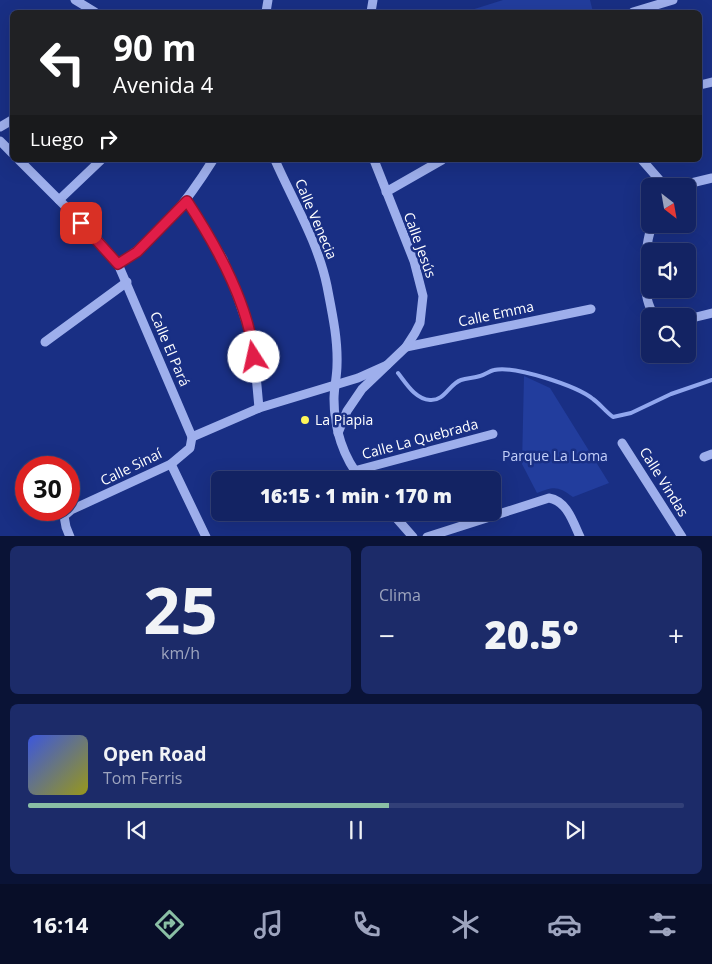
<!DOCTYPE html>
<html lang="es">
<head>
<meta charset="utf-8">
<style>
	body { margin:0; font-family:"Open Sans",sans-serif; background:#1c2b69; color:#f1f3f6; height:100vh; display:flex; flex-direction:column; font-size:19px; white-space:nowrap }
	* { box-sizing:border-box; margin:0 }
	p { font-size:16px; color:#9da4be }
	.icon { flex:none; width:28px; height:28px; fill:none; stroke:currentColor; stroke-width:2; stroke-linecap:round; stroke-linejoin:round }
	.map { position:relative; height:536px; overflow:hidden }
	.drawer { display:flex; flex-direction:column; gap:10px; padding:10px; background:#0a1336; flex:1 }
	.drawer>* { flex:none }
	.banner { position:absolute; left:10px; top:10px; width:692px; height:152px; border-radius:8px; box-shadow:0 5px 20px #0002,0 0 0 1px #324078; background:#202124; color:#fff; overflow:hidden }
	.needle { width:32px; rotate:149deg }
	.tools { position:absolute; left:641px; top:178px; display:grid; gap:10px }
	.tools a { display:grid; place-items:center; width:55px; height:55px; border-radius:8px; background:#132363; box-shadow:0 5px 20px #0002,0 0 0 1px #324078; font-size:25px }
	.speed { position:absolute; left:15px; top:456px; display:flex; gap:10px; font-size:25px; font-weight:700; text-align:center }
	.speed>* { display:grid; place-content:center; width:65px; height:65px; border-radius:50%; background:#132363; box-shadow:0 5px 20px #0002,0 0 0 1px #324078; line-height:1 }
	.speed .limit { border:8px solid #d22; background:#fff; color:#111 }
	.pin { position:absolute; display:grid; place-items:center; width:42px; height:42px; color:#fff; margin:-21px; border-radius:10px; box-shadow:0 2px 8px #0006 }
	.me { position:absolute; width:55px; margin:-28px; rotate:350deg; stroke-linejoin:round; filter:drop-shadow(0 0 4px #0008) }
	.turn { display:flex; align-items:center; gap:18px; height:105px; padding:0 20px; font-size:22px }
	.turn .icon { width:65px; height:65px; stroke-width:2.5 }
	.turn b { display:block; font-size:35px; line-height:42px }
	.then { display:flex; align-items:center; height:48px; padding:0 20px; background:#0003; gap:10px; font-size:19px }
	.big { font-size:38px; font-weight:800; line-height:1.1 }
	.drawer .widget { flex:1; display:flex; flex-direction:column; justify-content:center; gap:8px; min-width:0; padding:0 18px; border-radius:8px; background:#1c2b69 }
	.drawer .dial { align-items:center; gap:0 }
	.dial b { font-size:65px; line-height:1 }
	.song { display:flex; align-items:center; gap:15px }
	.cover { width:60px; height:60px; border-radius:8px; background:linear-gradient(135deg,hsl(230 70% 55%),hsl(60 70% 35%)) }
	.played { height:5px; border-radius:2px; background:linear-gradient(90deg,#8abfa5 55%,#324078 55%) }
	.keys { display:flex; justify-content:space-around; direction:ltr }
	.heat { display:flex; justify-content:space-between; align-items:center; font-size:28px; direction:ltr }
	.drawer .tiles { flex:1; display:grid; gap:10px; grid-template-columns:1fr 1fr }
	.widget:last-child { grid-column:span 2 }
	.trip { position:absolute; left:211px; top:471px; width:290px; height:50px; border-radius:8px; background:#132363; box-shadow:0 5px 20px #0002,0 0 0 1px #324078; font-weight:800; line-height:50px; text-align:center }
	.tab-bar { display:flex; height:80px; justify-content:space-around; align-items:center; background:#080e28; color:#9da4be }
	.tab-bar .icon { width:35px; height:35px }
	.tab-bar .on { color:#8abfa5 }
	.tab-bar b { font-size:22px; color:#f1f3f6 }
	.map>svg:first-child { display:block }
	.green { fill:#223d9d }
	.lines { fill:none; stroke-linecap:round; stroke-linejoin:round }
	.stream { stroke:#91a7ee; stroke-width:4 }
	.minor { stroke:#9eafec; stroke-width:9 }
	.route-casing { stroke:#92132f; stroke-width:12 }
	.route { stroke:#e11d48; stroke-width:9 }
	.poi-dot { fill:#fff659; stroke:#192f84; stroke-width:2 }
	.labels { text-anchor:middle; stroke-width:5; stroke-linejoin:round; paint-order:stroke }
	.street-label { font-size:14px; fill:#fff; stroke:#192f84 }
	.poi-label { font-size:14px; fill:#fff; stroke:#192f84; text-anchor:start }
	.park-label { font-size:14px; fill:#c3cff9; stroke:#192f84 }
</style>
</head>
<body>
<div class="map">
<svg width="712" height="537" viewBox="0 0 712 537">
	<rect width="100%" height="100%" fill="#192f84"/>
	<g class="green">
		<path d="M503,0H590L593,12H465Z"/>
		<path d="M524,376L550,388L609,483L573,497C558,486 554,486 537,493L522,464Z"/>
	</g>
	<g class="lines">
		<path class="stream" d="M398,373C406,383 415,399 430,400C445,401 449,384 461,380C467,378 474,378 480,376C485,375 489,371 494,370C514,365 577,386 593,399C600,404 605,411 613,417L631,413L671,394L712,380"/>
		<g class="minor">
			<path d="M75,0L95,12"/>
			<path d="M266,12L268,0"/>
			<path d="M371,12L373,0"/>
			<path d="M633,12L673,0"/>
			<path d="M700,85L712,82"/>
			<path d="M0,127L12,120"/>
			<path d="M0,141L12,153"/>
			<path d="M19,160L93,234L118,264L192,437L259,408L358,378L387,365"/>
			<path d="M275,160C293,201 318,242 327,286C332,312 338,339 337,365C337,376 334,388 334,399C334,428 343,458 362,480"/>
			<path d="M642,160L663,184L662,186"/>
			<path d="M663,184H687L712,178"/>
			<path d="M386,192L442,160"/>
			<path d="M59,200L101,160"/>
			<path d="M187,201L223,259L239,301L253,342L259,408"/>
			<path d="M652,224C645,247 639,296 655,316"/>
			<path d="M118,264C159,238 188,200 213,160"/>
			<path d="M688,319L712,313"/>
			<path d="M45,342L127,282"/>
			<path d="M406,347L591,309"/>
			<path d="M338,433L347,411L362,389L406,347L415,333L420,323L423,296L414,261L374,160"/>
			<path d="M622,443L682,537"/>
			<path d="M704,457L712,454"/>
			<path d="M171,464L206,537"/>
			<path d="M354,471L493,434"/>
			<path d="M391,512L413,537"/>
			<path d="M70,537L66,527L64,516L71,510L171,464L190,448L192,437"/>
			<path d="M427,537L549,498C567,501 573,522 580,537"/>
		</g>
	</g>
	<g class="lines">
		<g class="route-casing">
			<path id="route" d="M81,223L118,264L137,252L187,201C216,245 249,304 254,357"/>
		</g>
		<use href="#route" class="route"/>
	</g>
	<circle class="poi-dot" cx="305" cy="420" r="5"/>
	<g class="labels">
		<g class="street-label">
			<text transform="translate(316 219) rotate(67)" y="5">Calle Venecia</text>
			<text transform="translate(420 245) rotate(70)" y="5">Calle Jesús</text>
			<text transform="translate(496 314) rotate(-12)" y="5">Calle Emma</text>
			<text transform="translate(170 349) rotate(67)" y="5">Calle El Pará</text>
			<text transform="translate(420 439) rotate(-15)" y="5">Calle La Quebrada</text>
			<text transform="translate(131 467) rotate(-26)" y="5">Calle Sinaí</text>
			<text transform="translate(664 482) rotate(58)" y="5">Calle Vindas</text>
		</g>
		<g class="poi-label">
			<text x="315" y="425">La Piapia</text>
		</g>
		<g class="park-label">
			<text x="555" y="461">Parque La Loma</text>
		</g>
	</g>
</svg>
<div class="tools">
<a><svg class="needle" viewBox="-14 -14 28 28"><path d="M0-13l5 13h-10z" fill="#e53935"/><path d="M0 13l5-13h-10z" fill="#9da4be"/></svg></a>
<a><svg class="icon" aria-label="sound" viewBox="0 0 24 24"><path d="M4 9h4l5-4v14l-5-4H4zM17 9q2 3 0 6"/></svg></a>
<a><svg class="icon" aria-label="search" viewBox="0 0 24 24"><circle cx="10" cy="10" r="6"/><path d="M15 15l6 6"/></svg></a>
</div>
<div class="speed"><div class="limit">30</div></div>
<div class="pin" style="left:81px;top:223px;background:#d93025"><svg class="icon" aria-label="arrive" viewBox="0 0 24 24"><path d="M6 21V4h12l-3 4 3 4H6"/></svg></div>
<svg class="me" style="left:254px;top:357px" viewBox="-20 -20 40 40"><circle r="19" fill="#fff"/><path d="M0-13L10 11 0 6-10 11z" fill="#e11d48"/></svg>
<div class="trip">16:15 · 1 min · 170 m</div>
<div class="banner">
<div class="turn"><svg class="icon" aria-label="left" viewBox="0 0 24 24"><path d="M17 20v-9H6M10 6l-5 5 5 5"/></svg><div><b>90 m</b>Avenida 4</div></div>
<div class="then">Luego<svg class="icon" aria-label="right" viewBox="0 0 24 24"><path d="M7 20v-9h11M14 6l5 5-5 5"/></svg></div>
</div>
</div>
<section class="drawer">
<div class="tiles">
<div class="widget dial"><b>25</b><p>km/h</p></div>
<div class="widget"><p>Clima</p>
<div class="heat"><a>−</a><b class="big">20.5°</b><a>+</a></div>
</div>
<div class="widget">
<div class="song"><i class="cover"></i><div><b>Open Road</b><p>Tom Ferris</p></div></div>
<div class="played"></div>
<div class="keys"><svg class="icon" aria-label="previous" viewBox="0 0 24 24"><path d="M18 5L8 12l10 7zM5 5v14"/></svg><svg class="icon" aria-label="pause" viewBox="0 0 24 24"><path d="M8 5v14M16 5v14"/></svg><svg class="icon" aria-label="next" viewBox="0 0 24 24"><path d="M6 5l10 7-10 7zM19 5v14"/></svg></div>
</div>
</div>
</section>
<nav class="tab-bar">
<b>16:14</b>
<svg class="icon on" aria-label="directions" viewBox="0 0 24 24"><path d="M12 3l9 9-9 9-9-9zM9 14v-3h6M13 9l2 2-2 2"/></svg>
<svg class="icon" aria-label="music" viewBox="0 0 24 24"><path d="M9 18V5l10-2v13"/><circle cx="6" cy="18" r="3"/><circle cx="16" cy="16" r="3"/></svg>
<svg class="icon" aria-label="phone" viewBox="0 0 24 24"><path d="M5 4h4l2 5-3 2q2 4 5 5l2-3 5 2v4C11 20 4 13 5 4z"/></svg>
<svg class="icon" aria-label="climate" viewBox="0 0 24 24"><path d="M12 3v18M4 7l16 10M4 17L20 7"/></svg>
<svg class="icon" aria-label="car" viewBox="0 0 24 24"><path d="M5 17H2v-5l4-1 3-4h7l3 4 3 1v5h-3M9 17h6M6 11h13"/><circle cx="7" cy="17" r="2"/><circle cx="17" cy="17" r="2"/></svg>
<svg class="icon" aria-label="filters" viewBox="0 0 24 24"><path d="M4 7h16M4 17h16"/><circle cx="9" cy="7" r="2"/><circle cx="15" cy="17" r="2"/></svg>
</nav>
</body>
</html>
